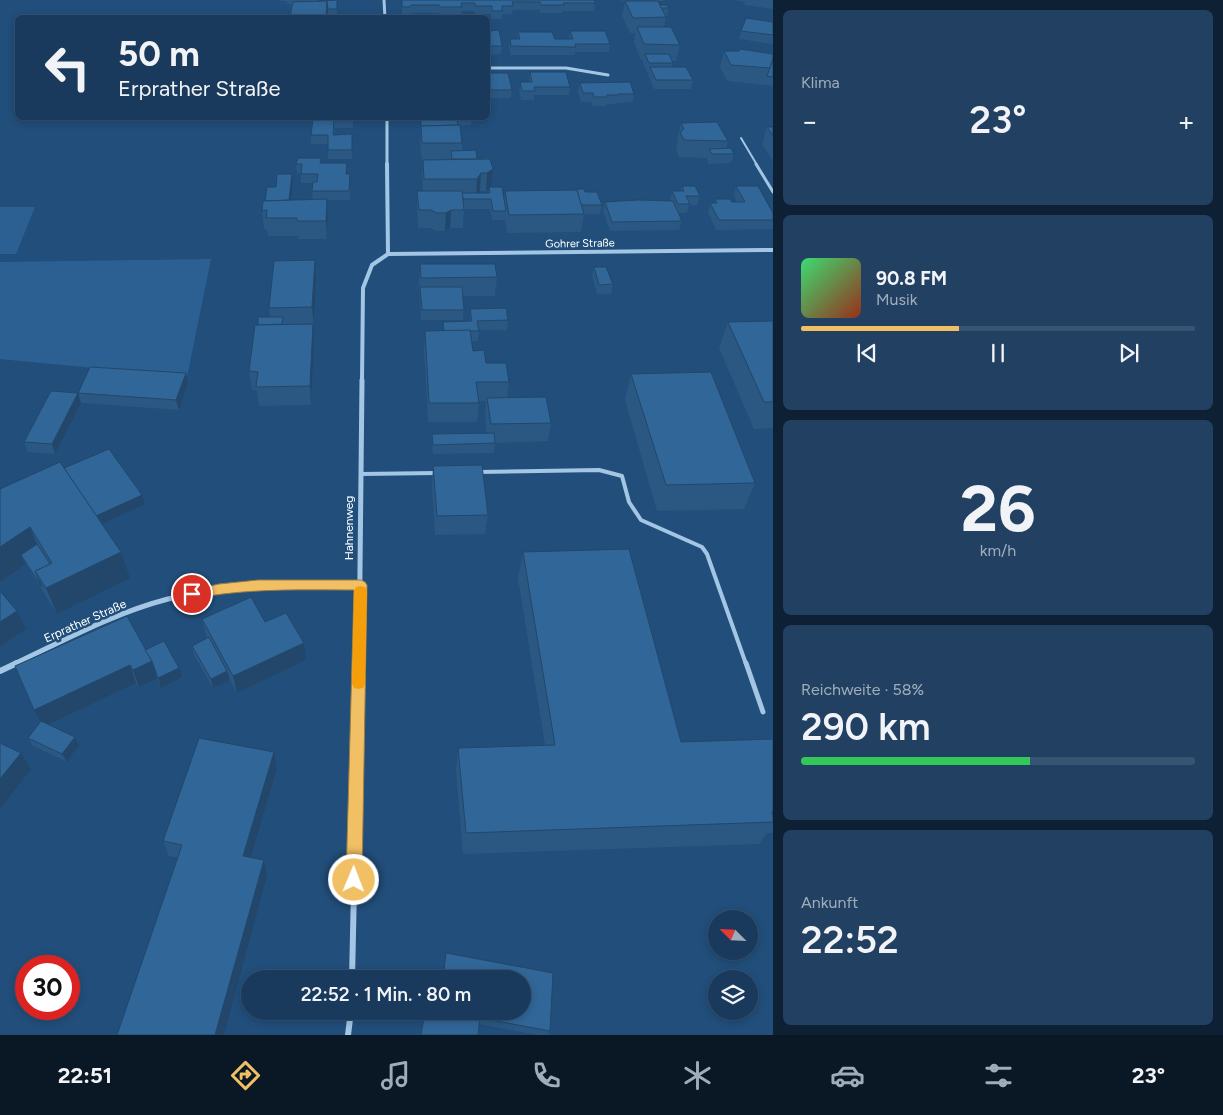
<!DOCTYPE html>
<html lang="de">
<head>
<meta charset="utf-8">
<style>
	body { margin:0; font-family:Figtree,sans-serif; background:#224162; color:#f1f3f6; height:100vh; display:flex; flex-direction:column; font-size:19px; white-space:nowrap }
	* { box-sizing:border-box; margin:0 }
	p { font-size:16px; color:#9fadbb }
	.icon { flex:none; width:28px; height:28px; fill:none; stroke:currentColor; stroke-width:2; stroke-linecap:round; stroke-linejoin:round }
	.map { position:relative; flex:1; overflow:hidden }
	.drawer { display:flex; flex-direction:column; gap:10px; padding:10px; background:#0e2033; width:450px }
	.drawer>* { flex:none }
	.hud { position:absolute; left:15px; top:15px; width:475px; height:105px; border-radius:8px; box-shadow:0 2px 8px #0003,0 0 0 1px #375472; background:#193a5c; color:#f1f3f6; overflow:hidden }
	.needle { width:32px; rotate:294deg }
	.buttons { position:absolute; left:708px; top:910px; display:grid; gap:10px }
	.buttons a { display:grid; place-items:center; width:50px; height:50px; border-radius:50%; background:#193a5c; box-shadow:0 2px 8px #0003,0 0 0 1px #375472; font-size:25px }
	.speed { position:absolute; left:15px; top:955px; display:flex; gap:10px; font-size:25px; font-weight:700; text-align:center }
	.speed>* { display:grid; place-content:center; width:65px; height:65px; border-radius:50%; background:#193a5c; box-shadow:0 2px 8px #0003,0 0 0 1px #375472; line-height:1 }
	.speed .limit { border:8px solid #d22; background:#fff; color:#111 }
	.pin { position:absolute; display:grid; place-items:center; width:42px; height:42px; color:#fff; margin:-21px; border:2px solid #fff; border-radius:50%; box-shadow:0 1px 5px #0007 }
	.me { position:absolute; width:55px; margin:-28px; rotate:1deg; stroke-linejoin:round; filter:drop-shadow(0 0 4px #0008) }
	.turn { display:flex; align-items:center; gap:18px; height:105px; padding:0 20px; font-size:22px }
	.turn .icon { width:65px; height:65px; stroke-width:2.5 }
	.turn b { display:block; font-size:35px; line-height:42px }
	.big { font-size:38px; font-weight:600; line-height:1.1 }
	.drawer .tile { flex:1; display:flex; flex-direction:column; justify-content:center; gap:8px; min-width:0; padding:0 18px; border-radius:8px; background:#224162 }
	.drawer .dial { align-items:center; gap:0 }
	.dial b { font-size:65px; line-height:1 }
	.song { display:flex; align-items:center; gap:15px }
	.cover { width:60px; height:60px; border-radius:8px; background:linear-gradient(135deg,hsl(140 70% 55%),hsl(10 70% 35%)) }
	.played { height:5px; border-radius:2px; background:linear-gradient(90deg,#f1c065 40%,#375472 40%) }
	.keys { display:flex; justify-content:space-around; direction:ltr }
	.heat { display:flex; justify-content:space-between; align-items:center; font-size:28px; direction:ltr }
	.charge { height:8px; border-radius:4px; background:linear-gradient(90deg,#34c759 58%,#375472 0) }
	.trip { position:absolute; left:241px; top:970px; width:290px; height:50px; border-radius:25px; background:#193a5c; box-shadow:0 2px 8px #0003,0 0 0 1px #375472; font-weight:600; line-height:50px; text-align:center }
	.menu { display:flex; height:80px; justify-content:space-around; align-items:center; background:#0a1725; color:#9fadbb }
	.menu .icon { width:35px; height:35px }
	.menu .active { color:#f1c065 }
	.menu b { font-size:22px; color:#f1f3f6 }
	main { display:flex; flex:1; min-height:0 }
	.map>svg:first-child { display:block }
	.green { fill:#2c6092 }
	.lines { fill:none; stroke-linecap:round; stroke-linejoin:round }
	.lane-far3 { stroke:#a4c6e5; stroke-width:2 }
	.lane-far2 { stroke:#a4c6e5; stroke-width:3 }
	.lane-far1 { stroke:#a4c6e5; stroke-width:4 }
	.lane { stroke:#a4c6e5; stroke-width:5 }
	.street-far3 { stroke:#a4c6e5; stroke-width:3 }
	.street-far2 { stroke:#a4c6e5; stroke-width:4 }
	.street-far1 { stroke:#a4c6e5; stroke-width:5 }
	.street { stroke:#a4c6e5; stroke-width:6 }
	.wall { fill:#2a5883; fill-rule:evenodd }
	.shaded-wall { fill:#22476a }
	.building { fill:#316698; stroke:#22476a }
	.route { fill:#f1c065; stroke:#9d7d42 }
	.slow { fill:#f59e0b }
	.labels { text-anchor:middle; stroke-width:5; stroke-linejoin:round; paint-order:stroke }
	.far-street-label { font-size:11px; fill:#fff; stroke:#214e7a }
	.street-label { font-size:12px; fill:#fff; stroke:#214e7a }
</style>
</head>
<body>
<main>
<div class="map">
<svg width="773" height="1035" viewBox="0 0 773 1035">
	<rect width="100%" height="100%" fill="#214e7a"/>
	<g class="green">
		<path d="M0,207H35L16,254H0Z"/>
		<path d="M211,259L187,377L0,359V262Z"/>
	</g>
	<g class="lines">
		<path class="lane-far3" d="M741,138L757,165"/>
		<path class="lane-far2" d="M756,164L773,192"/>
		<g class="lane-far1">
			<path d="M478,472L599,470L622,476L629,502L641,520L702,547L707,554L746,664"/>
			<path d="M361,474L436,473"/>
		</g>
		<path class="lane" d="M746,663L763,712"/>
		<g class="street-far3">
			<path d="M384,0L385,18"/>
			<path d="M488,68H566L608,75"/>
			<path d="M387,118V165"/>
		</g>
		<g class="street-far2">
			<path d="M388,254L773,250"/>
			<path d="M362,381L363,288L372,265L388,254L387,164"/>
		</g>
		<g class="street-far1">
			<path d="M14,664C65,640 114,613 168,599C231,583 297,585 361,585"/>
			<path d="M359,664L362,380"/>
		</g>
		<g class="street">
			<path d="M0,671L17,663"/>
			<path d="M352,979L359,663"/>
			<path d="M348,1035L351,1011"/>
		</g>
	</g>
	<g class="wall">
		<path d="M280,0H337V17L290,18L291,4H287V1H280Z"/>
		<path d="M402,0L595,3L594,11H563L562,13H540V10H513L512,14H502V19H491V14H475L474,11H462V15H439V13H410V15H402Z"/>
		<path d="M621,0H664V1H658L660,5L669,8L667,16H666V17L664,27L680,45L676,61H672L673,63L672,67L693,80L691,89H654L648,75L649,72H647L643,63V60H641L634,42L635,33H630L622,16L625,1H622Z"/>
		<path d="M732,0H773V9L744,5L745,2Z"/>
		<path d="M773,22V44L739,39L741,31Z"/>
		<path d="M488,31L502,46L501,54L488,55Z"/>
		<path d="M570,31L610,44L609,52H575V55H511L509,47L510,39H517L518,32L555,39H569Z"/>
		<path d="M724,51L773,62V86L727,81L720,67Z"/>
		<path d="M530,72L570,87L569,95H534V100H521L519,91L520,82H529Z"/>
		<path d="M488,73L512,90L511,98H488Z"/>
		<path d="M580,83L634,94L633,102L617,103L616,104H606V106H593L591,102H581L578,92Z"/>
		<path d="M353,118V128H335L334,135L352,134V159H328V144H311V135L314,119Z"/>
		<path d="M451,118H476V120H471V125H458L462,143V151L477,158L488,157L491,186L490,187L504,199L505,191L571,190V189L585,192L602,205L600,214H584L581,232L507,233L505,220H492L490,209H464L463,228H450L445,231H436L430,228H418L417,209V191H423L422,177L423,161H422L420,143L421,120L451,119ZM489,188L488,193H478L480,191H486Z"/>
		<path d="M681,123L728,141L726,148L734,154L731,163L709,164L707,158L679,157L676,149L678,141L677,140Z"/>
		<path d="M767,127H773V162L762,144Z"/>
		<path d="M321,158V163L347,174L350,183V200H327L328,217L327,239H298V236H268L267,229H264L262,211L265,201L276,187L292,174L293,183L291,200H313L312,191L313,183H301V173H297L296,164Z"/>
		<path d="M682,186L700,196L697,205H689L687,213H678L682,221L679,230L610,231L603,211L605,202L670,201L672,191H680Z"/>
		<path d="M736,186L773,213V229L716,230L708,212L710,203H714L715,199L732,202H737L734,195Z"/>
		<path d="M315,260L316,279L314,326H313L314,343L311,405L259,406L257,390H252L249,371L258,325L270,317L269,308Z"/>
		<path d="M420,264L497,277L495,296H463L464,310L463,320H421L419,283Z"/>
		<path d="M594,267L613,284L611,294H597L592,276Z"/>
		<path d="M470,309L508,320L507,330H479L478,341H471L473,351L486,363L509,382L507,398L551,423L548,441L495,443L494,453L433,454L432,444V434H487L485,417L486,401H479L477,422H428L424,350L425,331H443V322L470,321Z"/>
		<path d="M773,321V428L754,429L719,348L728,322Z"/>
		<path d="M631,374L755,483L744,509L657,511L625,400Z"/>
		<path d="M188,383L179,410L81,403L55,454L28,452L24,442L78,393Z"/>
		<path d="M433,466L488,515L485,534L435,535L432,485Z"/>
		<path d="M64,468L145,504L102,524L130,578L57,614L26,564L0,582Z"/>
		<path d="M523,552L681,742L773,739V833H767L759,844L463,854L456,771L458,748L545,745L518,578Z"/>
		<path d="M202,619L265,622L304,643L306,660L237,693L230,680L213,688L194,655L192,646L207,639Z"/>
		<path d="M145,650L182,677L161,688L157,679L139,687L136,683L49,725L75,737L79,745L67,762L33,746L28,738Z"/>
		<path d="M274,752L277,768L251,858L264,860L267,875L169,856L163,841Z"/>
		<path d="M425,1011H522L550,1031L548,1035H538L479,1024Z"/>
	</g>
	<g class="shaded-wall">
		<path d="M327,0H328V18H326Z"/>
		<path d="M493,169L491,186L486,191L487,173Z"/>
		<path d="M481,173L480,191L476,196L477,179Z"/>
		<path d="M292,174L293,183L289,219L288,209Z"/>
		<path d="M327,199L328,217L327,239L326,221Z"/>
		<path d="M451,210L450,228L445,231L446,213Z"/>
		<path d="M315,260L316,279L314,326L312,307Z"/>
		<path d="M313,324L314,343L311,405L310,386Z"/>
		<path d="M186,373L188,383L179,410L176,400Z"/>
		<path d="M78,393L81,403L55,454L52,444Z"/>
		<path d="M142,495L145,504L96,527L92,518Z"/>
		<path d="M30,527L41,553L21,555L26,564L0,582V547Z"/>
		<path d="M121,552L130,578L57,614L46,588Z"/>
		<path d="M17,611L26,629L0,646V622Z"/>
		<path d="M304,643L306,660L237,693L233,676Z"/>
		<path d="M152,661L157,679L139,687L133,670Z"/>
		<path d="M130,665L136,683L44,727L34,710Z"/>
		<path d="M179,668L182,677L161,688L158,678Z"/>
		<path d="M227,671L230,680L213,688L211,679Z"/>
		<path d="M75,737L79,745L67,762L62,754Z"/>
		<path d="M274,752L277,768L247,871L243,856Z"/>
		<path d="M21,753L31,769L0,809V779Z"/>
		<path d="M264,860L267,875L224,1035H215Z"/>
	</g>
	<g class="building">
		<path d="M337,0V9H328L327,1H318Z"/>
		<path d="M402,0H594L595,3H563L564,5H541L540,2H512L513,6H502V11H492V6H475V3H461L462,7H440L439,5H411L410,7H402Z"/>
		<path d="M327,1L326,16L290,17L293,2Z"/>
		<path d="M625,1H658L666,17L633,18Z"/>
		<path d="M660,5H667L669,8H661Z"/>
		<path d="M746,18L773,22V35L741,31Z"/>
		<path d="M637,27H671L680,45L644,44Z"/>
		<path d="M499,30L502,46H488V31Z"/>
		<path d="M570,31H605L610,44H575L576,47L511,46L510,39H520L518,32H552L555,39H573Z"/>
		<path d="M740,49L773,54V58L770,68L731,65L724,51H739Z"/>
		<path d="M645,54H669L673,63H649Z"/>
		<path d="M772,62H773V77L767,76Z"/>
		<path d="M650,67H686L693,80H656Z"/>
		<path d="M530,72H566L570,87H534L535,91H522L520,82H532Z"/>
		<path d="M488,73H508L512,90H488Z"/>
		<path d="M630,82L634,94H618V95H607V97H594L593,93H583L580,83Z"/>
		<path d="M315,118H353V119L334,120L333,135L352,134V150H328V135H311L313,119H314Z"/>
		<path d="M457,119L458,125L421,126V120Z"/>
		<path d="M717,122L728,141L684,140L680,132L684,129L681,123Z"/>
		<path d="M460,125L462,143H422L421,126Z"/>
		<path d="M767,127H773V136Z"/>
		<path d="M731,148L734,154H712L709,149Z"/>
		<path d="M476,150L477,158L488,157L489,159H452L451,151Z"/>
		<path d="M298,158H321L320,163H347L346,174H350L349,191H312L313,182H317L318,174H301L302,164H296Z"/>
		<path d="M490,159L493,169L487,173H481L477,179H424L423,160Z"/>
		<path d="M277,174H292L289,200L265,201L267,187H276Z"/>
		<path d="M682,186H695L700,196H686L690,204H678L672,191H684Z"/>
		<path d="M736,186H758L773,213V220H719L710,203H717L715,199H730L732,202H745Z"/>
		<path d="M489,187H502L506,211H493L491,199H463L462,193H490Z"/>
		<path d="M571,189H584L585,192H597L602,205H581L577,190H572Z"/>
		<path d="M577,190L584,214L509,215L505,191Z"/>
		<path d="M417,191H462L464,210H451L446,213H437L431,210H419Z"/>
		<path d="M327,199L326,221H297V218H266L267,210L262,211L263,201Z"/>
		<path d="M638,200L673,201L682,221L612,222L605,202Z"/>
		<path d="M315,260L312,307L269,308L274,261Z"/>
		<path d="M420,264H495L497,277L421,278Z"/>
		<path d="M594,267H606L613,284L599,285Z"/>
		<path d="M420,287H462L464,310H422Z"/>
		<path d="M506,308L508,320L477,321L479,331H444L443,322L472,321L470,309Z"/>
		<path d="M258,317H283L282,324L258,325Z"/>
		<path d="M773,321V402H764L728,322Z"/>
		<path d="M313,324L310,386L256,387L258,372L249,371L255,325Z"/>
		<path d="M470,330L473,351L484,350L486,363H506L509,382H476L479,403H429L425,331Z"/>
		<path d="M90,367L186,373L176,400L78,393Z"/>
		<path d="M711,372L755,483L666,485L631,374Z"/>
		<path d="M51,391L78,393L52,444L24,442Z"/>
		<path d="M546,397L551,423L491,424L487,398Z"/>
		<path d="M494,433L495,443L433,445L432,434Z"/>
		<path d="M109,449L142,495L96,516L64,468Z"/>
		<path d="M60,462L121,552L46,588L35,571L52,563L30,527L0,547V489Z"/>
		<path d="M482,465L488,515L437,516L433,466Z"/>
		<path d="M37,544L50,564L35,571L42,587L21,555Z"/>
		<path d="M629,549L681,742L773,739V812H772L773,817V822L466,833L458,748L555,745L523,552Z"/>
		<path d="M0,591L17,611L0,622Z"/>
		<path d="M251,597L265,622L286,613L304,643L233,676L202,619Z"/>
		<path d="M127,616L152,661L133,670L130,665L34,710L15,666Z"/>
		<path d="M209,637L227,671L211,679L192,646Z"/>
		<path d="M164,641L179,668L158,678L152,661L145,650Z"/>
		<path d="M41,721L75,737L62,754L28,738Z"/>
		<path d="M199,738L274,752L243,856L264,860L215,1035H117L182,845L163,841Z"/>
		<path d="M0,743L21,753L0,779Z"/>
		<path d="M446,953L553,973L550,1031L480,1018L478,1035H421L425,1011H522V979H443Z"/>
	</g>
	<path class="route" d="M258,580H361L365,582L367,585L362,880L359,886L354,888L348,886L346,880L354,590C299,590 246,588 192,599L187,598L186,594L187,591L192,590L219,584Z"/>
	<path class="slow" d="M360,586L365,587L367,591L365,684L363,688L358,689L354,688L352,684L354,591L356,587Z"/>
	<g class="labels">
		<g class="far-street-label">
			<text transform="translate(580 243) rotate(-1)" y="4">Gohrer Straße</text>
		</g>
		<g class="street-label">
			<text transform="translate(349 528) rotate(-90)" y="4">Hahnenweg</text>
			<text transform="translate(85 621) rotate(-24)" y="4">Erprather Straße</text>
		</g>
	</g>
</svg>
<div class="buttons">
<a><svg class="needle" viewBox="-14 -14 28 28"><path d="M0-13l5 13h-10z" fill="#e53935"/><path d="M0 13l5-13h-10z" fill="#9fadbb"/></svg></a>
<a><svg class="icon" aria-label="layers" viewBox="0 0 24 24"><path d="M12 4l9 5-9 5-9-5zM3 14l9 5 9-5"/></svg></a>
</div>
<div class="speed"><div class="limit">30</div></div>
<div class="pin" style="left:192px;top:594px;background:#d93025"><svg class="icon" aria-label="arrive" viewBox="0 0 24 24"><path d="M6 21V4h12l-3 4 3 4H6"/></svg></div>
<svg class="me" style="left:354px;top:880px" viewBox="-20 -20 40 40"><circle r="17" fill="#f1c065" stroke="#fff" stroke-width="3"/><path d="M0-11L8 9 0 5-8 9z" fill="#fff"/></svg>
<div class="trip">22:52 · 1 Min. · 80 m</div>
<div class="hud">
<div class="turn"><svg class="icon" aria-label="left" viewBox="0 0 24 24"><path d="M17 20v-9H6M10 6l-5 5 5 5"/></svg><div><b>50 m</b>Erprather Straße</div></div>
</div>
</div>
<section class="drawer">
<div class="tile"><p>Klima</p>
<div class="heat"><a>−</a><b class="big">23°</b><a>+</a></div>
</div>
<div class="tile">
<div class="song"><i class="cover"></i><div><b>90.8 FM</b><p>Musik</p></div></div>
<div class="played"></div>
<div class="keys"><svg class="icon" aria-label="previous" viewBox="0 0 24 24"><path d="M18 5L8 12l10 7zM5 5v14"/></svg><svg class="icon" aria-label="pause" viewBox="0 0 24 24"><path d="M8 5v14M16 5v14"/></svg><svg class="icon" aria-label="next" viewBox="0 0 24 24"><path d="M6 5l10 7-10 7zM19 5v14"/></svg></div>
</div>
<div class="tile dial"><b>26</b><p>km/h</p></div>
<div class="tile"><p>Reichweite · 58%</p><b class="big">290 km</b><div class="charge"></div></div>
<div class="tile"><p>Ankunft</p><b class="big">22:52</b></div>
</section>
</main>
<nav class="menu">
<b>22:51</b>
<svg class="icon active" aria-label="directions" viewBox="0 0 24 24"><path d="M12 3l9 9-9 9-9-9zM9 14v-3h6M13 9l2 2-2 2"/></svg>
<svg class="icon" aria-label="music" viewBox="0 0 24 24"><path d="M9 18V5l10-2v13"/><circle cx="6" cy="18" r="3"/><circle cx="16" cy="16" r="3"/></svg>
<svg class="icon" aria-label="phone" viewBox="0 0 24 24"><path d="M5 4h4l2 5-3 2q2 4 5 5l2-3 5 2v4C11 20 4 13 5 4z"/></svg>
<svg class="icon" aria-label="climate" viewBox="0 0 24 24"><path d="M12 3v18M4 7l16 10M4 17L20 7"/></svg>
<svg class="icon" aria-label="car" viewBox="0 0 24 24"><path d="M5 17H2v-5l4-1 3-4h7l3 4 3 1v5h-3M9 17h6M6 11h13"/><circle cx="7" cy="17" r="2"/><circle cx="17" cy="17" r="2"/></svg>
<svg class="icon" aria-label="filters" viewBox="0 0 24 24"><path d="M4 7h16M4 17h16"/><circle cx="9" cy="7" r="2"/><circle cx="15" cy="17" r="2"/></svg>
<b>23°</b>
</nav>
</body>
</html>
